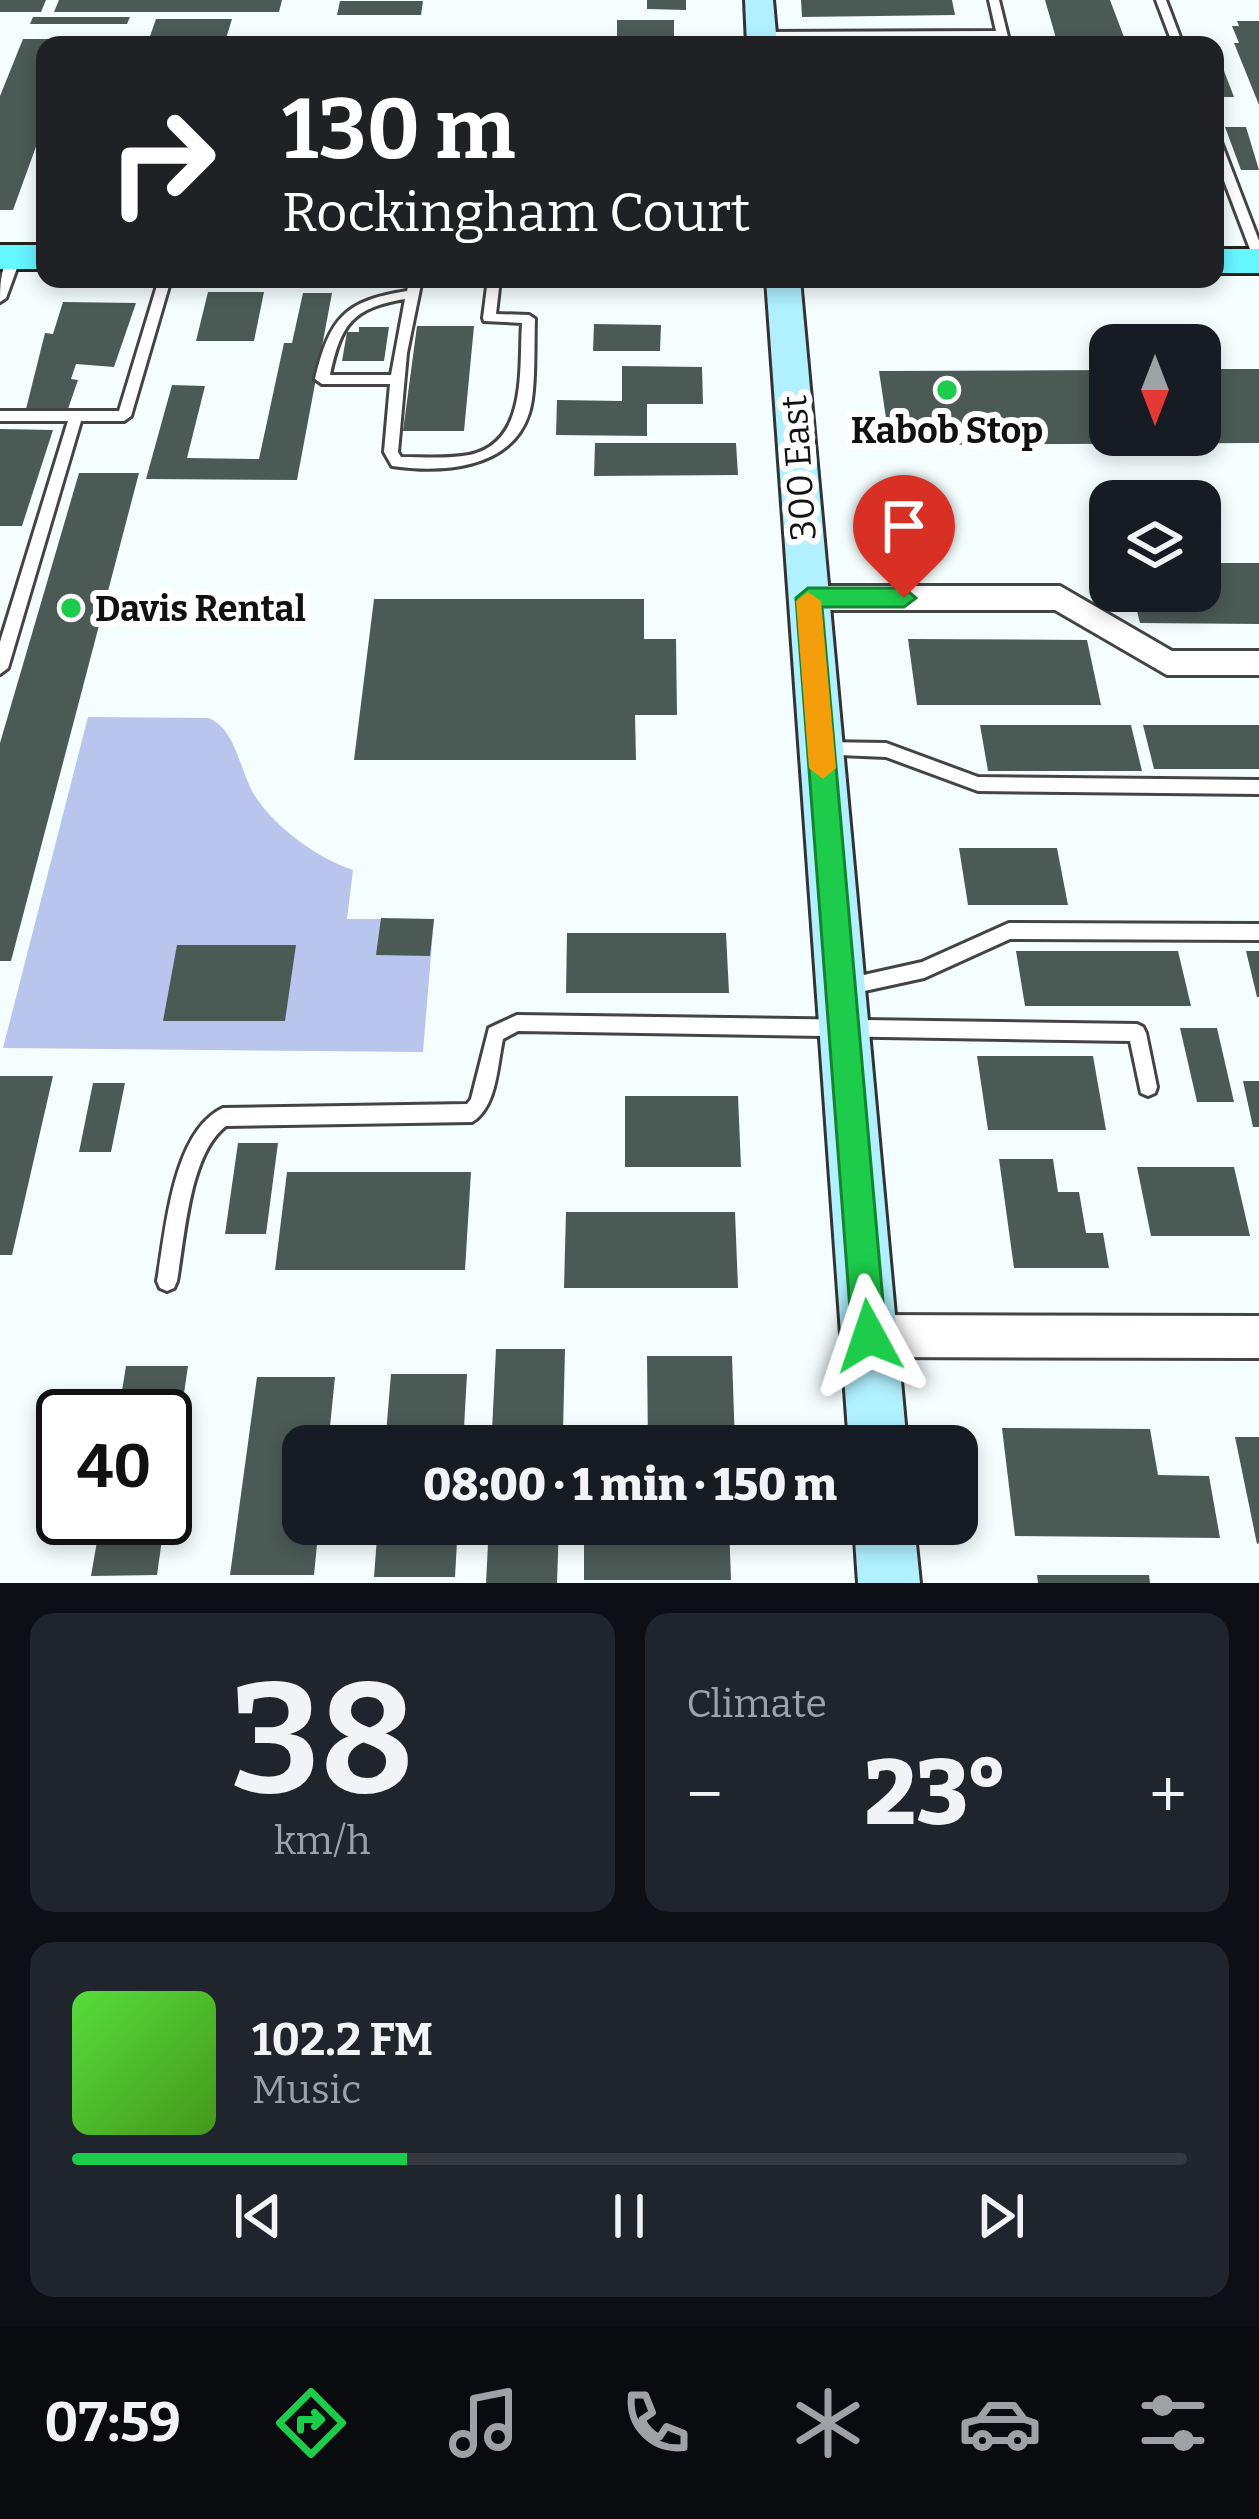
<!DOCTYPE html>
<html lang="en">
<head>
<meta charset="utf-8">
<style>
	body { margin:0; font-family:Bitter,serif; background:#20242c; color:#f1f3f6; height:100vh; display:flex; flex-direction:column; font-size:45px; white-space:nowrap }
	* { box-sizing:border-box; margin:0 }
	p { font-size:39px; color:#9ea1a6 }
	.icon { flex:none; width:66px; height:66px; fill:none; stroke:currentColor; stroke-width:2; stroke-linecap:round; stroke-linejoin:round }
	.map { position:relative; height:1583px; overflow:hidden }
	.drawer { display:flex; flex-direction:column; gap:30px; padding:30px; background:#0d0f14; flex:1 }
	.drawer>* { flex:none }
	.hud { position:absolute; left:36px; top:36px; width:1188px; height:252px; border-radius:24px; box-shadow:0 6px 18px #0003; background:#202124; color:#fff; overflow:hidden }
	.needle { width:78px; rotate:180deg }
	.controls { position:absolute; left:1089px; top:324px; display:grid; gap:24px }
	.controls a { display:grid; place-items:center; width:132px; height:132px; border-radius:24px; background:#171b24; box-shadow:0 6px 18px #0003; font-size:60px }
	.speed { position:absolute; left:36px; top:1389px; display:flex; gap:24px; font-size:60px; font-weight:700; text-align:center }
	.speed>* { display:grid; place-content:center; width:156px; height:156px; border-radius:50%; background:#171b24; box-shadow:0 6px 18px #0003; line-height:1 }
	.speed .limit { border:6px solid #111; border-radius:18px; background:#fff; color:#111 }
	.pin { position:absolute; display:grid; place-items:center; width:102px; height:102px; color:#fff; margin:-123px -51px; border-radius:50% 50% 50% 0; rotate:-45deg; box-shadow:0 0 12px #0007 }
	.pin .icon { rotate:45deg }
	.me { position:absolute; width:132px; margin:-66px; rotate:355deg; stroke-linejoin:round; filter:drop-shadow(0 0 9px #0008) }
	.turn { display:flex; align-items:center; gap:42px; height:252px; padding:0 48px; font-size:54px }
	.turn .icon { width:156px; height:156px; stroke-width:2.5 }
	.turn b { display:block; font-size:84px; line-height:102px }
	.big { font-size:90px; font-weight:800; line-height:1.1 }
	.drawer .tile { flex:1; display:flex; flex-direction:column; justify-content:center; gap:18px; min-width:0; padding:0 42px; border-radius:24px; background:#20242c }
	.drawer .dial { align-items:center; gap:0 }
	.dial b { font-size:156px; line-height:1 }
	.song { display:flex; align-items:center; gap:36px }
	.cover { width:144px; height:144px; border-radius:18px; background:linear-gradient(135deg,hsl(110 70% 55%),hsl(100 70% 35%)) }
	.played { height:12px; border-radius:6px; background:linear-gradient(90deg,#1dcc4a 30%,#363941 30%) }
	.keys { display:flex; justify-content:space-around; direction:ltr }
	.heat { display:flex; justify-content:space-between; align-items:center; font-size:66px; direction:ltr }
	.drawer .tiles { flex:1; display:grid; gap:30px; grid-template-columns:1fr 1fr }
	.tile:last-child { grid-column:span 2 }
	.trip { position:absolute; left:282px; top:1425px; width:696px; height:120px; border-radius:24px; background:#171b24; box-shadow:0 6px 18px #0003; font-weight:800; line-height:120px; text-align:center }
	.tabs { display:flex; height:192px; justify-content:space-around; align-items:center; background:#090b0e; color:#9ea1a6 }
	.tabs .icon { width:84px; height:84px }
	.tabs .selected { color:#1dcc4a }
	.tabs b { font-size:54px; color:#f1f3f6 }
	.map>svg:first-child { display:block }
	.green { fill:#bac5ed }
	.building { fill:#4c5a56 }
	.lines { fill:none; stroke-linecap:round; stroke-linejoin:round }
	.lane-casing { stroke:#444; stroke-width:6 }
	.street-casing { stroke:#444; stroke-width:6 }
	.secondary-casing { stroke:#333; stroke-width:6 }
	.primary-casing { stroke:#222; stroke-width:6 }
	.lane { fill:#fff; fill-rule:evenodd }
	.street { fill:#fff; fill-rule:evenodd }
	.secondary { fill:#b0f0ff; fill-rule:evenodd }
	.primary { fill:#65f6ff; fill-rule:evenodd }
	.route { fill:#1dcc4a; stroke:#138530; stroke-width:3 }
	.slow { fill:#f59e0b }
	.poi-dot { fill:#1dcc4a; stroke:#fff; stroke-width:4.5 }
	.labels { text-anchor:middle; stroke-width:12; stroke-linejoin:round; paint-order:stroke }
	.poi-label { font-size:36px; font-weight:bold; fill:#111; stroke:#fff }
	.street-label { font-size:36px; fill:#111; stroke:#fff }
</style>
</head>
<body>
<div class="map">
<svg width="1259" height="1583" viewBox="0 0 1259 1583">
	<rect width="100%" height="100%" fill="#f5feff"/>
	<path class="green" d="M88,717L208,718C236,728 239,770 255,796C276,828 317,858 353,870L347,919H434L423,1052L3,1048Z"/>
	<g class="building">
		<path d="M0,0H46L41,12H0Z"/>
		<path d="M59,0H282L279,12H54Z"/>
		<path d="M647,0H686V10L647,9Z"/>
		<path d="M801,0H952L955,15L802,17Z"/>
		<path d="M1045,0H1110L1127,45H1058Z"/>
		<path d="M340,1H423L421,15H337Z"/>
		<path d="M33,17H130L127,24H30Z"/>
		<path d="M156,19H232L224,45H147Z"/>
		<rect x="617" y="20" width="57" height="20"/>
		<path d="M1237,21H1259V105L1234,43H1239L1232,26H1239Z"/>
		<path d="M23,39H75L73,45H45V122L13,210H0V96Z"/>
		<path d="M1215,58H1219L1234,97H1215Z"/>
		<path d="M1225,127H1246L1259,170H1241Z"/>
		<path d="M208,292H264L254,341H196Z"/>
		<path d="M303,293H332L297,480L146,479L172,385L205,386L187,458L259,459L284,343H292Z"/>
		<path d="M63,302L136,303L114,367L76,364L71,379L78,380L68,409H26L45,333L53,334Z"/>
		<path d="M594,324L661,325L660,351H593Z"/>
		<path d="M417,326H474L464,431H403Z"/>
		<path d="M359,327H389L384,361H342L347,332H359Z"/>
		<path d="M622,366L702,367L703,404H647V436L556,435L557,400L622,401Z"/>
		<path d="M1200,369H1259V443L890,445L879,371L1110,370V435H1200Z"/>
		<path d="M0,429L53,430L22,526H0Z"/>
		<path d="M595,443H736L738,475L594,476Z"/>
		<path d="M79,473H139L11,961H0V743Z"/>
		<path d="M1200,563H1259V624L1140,623L1132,591H1200Z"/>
		<path d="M374,599H644V639H676L677,715H635L636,760H354Z"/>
		<path d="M908,639L1087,640L1101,705H917Z"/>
		<path d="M980,725H1131L1142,771H988Z"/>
		<path d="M1143,725H1259V769H1154Z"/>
		<path d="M959,848H1057L1068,905H968Z"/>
		<path d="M381,918L434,919L430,956L376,955Z"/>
		<path d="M567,933H726L729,993H566Z"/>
		<path d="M177,945H296L285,1021H163Z"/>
		<path d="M1016,951H1178L1191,1006H1025Z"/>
		<path d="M1246,951H1259V997H1257Z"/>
		<path d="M1180,1028H1217L1234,1102H1197Z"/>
		<path d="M977,1056H1093L1106,1130H988Z"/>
		<path d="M0,1076H53L12,1255H0Z"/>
		<path d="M1243,1081H1259V1127H1253Z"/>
		<path d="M93,1083H125L111,1152H79Z"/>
		<path d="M625,1096H738L741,1167H625Z"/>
		<path d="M238,1143H278L266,1234H225Z"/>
		<path d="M999,1159H1053L1058,1192H1079L1086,1233H1103L1109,1268H1014Z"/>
		<path d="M1137,1167H1234L1250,1236H1151Z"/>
		<path d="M287,1172H471L465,1270H275Z"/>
		<path d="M566,1212H735L738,1288H564Z"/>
		<path d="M496,1349H565L563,1431H492Z"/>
		<path d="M647,1356H732L735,1445H648Z"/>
		<path d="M126,1366H188L168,1502L165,1416H118Z"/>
		<path d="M391,1374H467L463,1446H385Z"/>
		<path d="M257,1377H335L328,1446H303V1524H319L314,1575H230Z"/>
		<path d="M1002,1428L1150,1429L1158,1475L1209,1476L1220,1538L1015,1536Z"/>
		<path d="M1235,1437H1259V1543L1257,1544Z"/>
		<path d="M101,1518H165L157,1575L91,1576Z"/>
		<path d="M378,1524H458L455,1577H374Z"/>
		<path d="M489,1524H559L557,1583H486Z"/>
		<path d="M584,1524H729L731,1580H584Z"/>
		<path d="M1037,1575H1149L1150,1583H1038Z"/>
	</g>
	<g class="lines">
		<g class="lane-casing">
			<g id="lane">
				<path d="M989,0H999L1010,45H1000L998,37L762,38L757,35L762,32L996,31Z"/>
				<path d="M1156,0H1166L1183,45H1173Z"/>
				<path d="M1215,138L1221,142L1259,241V261L1253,257L1215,157Z"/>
				<path d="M15,253L21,257L6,298L0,302C0,286 0,262 15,253Z"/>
				<path d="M159,279H171L131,416L124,421H81L8,668L0,674V642L68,421H0V411H119Z"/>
				<path d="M410,279H422L407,353L398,452L401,457C423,457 447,459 469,455C528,443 519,369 522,323L484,321L483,318L488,279H500L496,314L529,315L535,319C534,343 536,393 529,413C511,470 441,473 392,466L384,452L390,384H322L315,379C330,318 344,301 407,291ZM405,299L391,375H330C341,324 352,308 405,299Z"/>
				<path d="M822,742L886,743L978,777L1259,780V794L978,791L886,757L816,754L814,749L816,744Z"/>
				<path d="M1009,923L1259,924V940L1010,939L924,978L846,995L840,993L837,987L840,981L846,979L922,962Z"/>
				<path d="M517,1015L1137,1024L1143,1027L1146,1033L1157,1087L1155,1093L1148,1096L1141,1093L1130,1041L518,1031L503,1039C497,1066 497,1107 472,1122L226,1126C189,1154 185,1237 177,1281L174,1288L167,1291L160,1288L157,1281C166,1231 172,1132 223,1108L467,1104L471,1099L489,1028Z"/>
			</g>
		</g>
		<g class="street-casing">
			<g id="street">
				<path d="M808,586H1060L1172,651H1259V675H1167L1055,610H808L797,606L793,598L797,590Z"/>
				<path d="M869,1315L1259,1316V1358L869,1357L854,1351L848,1336L854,1321Z"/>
			</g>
		</g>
		<g class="secondary-casing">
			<g id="secondary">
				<path d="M745,0H773L777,45H747Z"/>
				<path d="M766,279H800L907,1446H849Z"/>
				<path d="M854,1524H914L920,1583H858Z"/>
			</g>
		</g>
		<g class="primary-casing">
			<g id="primary">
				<rect x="0" y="245" width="45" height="24"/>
				<rect x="1215" y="249" width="44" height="24"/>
			</g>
		</g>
		<use href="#lane" class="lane"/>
		<use href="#street" class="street"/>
		<use href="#secondary" class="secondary"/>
		<use href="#primary" class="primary"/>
	</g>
	<path class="route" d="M808,588H904L916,598L904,607H822L886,1336L881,1348L869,1353L857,1348L852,1336L796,598Z"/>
	<path class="slow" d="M808,592L821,601L836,768L823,779L809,768L796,601Z"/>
	<g class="poi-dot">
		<circle cx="947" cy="390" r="12"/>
		<circle cx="71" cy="608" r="12"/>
	</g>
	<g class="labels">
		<g class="poi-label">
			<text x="947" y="443">Kabob Stop</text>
			<text x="95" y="621" text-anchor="start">Davis Rental</text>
		</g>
		<g class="street-label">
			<text transform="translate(798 468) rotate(-94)" y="13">300 East</text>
		</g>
	</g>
</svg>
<div class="controls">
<a><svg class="needle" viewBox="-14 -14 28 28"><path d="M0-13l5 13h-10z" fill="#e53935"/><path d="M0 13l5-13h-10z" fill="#9ea1a6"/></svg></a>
<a><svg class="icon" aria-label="layers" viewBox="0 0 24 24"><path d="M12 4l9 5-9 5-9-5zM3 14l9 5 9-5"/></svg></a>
</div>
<div class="speed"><div class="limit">40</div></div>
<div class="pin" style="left:904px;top:598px;background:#d93025"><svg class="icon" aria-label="arrive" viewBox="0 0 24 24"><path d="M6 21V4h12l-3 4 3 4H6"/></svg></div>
<svg class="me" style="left:869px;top:1336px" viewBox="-20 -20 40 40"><path d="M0-17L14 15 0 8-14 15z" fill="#1dcc4a" stroke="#fff" stroke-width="4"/></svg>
<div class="trip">08:00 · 1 min · 150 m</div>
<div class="hud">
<div class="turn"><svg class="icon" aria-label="right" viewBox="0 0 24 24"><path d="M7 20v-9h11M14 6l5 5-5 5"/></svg><div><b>130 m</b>Rockingham Court</div></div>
</div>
</div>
<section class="drawer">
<div class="tiles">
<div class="tile dial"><b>38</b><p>km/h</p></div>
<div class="tile"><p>Climate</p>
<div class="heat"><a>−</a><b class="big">23°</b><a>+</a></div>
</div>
<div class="tile">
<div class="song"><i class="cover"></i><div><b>102.2 FM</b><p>Music</p></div></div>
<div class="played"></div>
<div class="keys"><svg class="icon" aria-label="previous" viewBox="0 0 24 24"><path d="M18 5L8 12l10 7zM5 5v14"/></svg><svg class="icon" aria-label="pause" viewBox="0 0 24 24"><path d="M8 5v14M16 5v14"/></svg><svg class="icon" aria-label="next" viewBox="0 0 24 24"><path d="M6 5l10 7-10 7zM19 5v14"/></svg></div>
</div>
</div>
</section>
<nav class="tabs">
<b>07:59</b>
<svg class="icon selected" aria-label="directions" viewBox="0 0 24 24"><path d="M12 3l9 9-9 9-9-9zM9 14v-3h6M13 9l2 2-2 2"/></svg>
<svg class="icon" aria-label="music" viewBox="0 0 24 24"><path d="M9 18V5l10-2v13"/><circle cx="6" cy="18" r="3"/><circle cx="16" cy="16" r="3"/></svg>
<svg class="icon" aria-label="phone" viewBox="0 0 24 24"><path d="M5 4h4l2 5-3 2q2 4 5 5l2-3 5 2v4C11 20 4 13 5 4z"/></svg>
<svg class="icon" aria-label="climate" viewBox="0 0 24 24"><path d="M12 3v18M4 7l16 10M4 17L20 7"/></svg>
<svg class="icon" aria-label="car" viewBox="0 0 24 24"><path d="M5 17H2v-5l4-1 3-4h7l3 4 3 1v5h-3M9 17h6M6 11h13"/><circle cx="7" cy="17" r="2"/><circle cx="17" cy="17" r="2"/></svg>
<svg class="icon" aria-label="filters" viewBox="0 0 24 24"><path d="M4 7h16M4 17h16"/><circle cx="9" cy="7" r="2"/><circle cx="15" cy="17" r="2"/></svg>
</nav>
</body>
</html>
